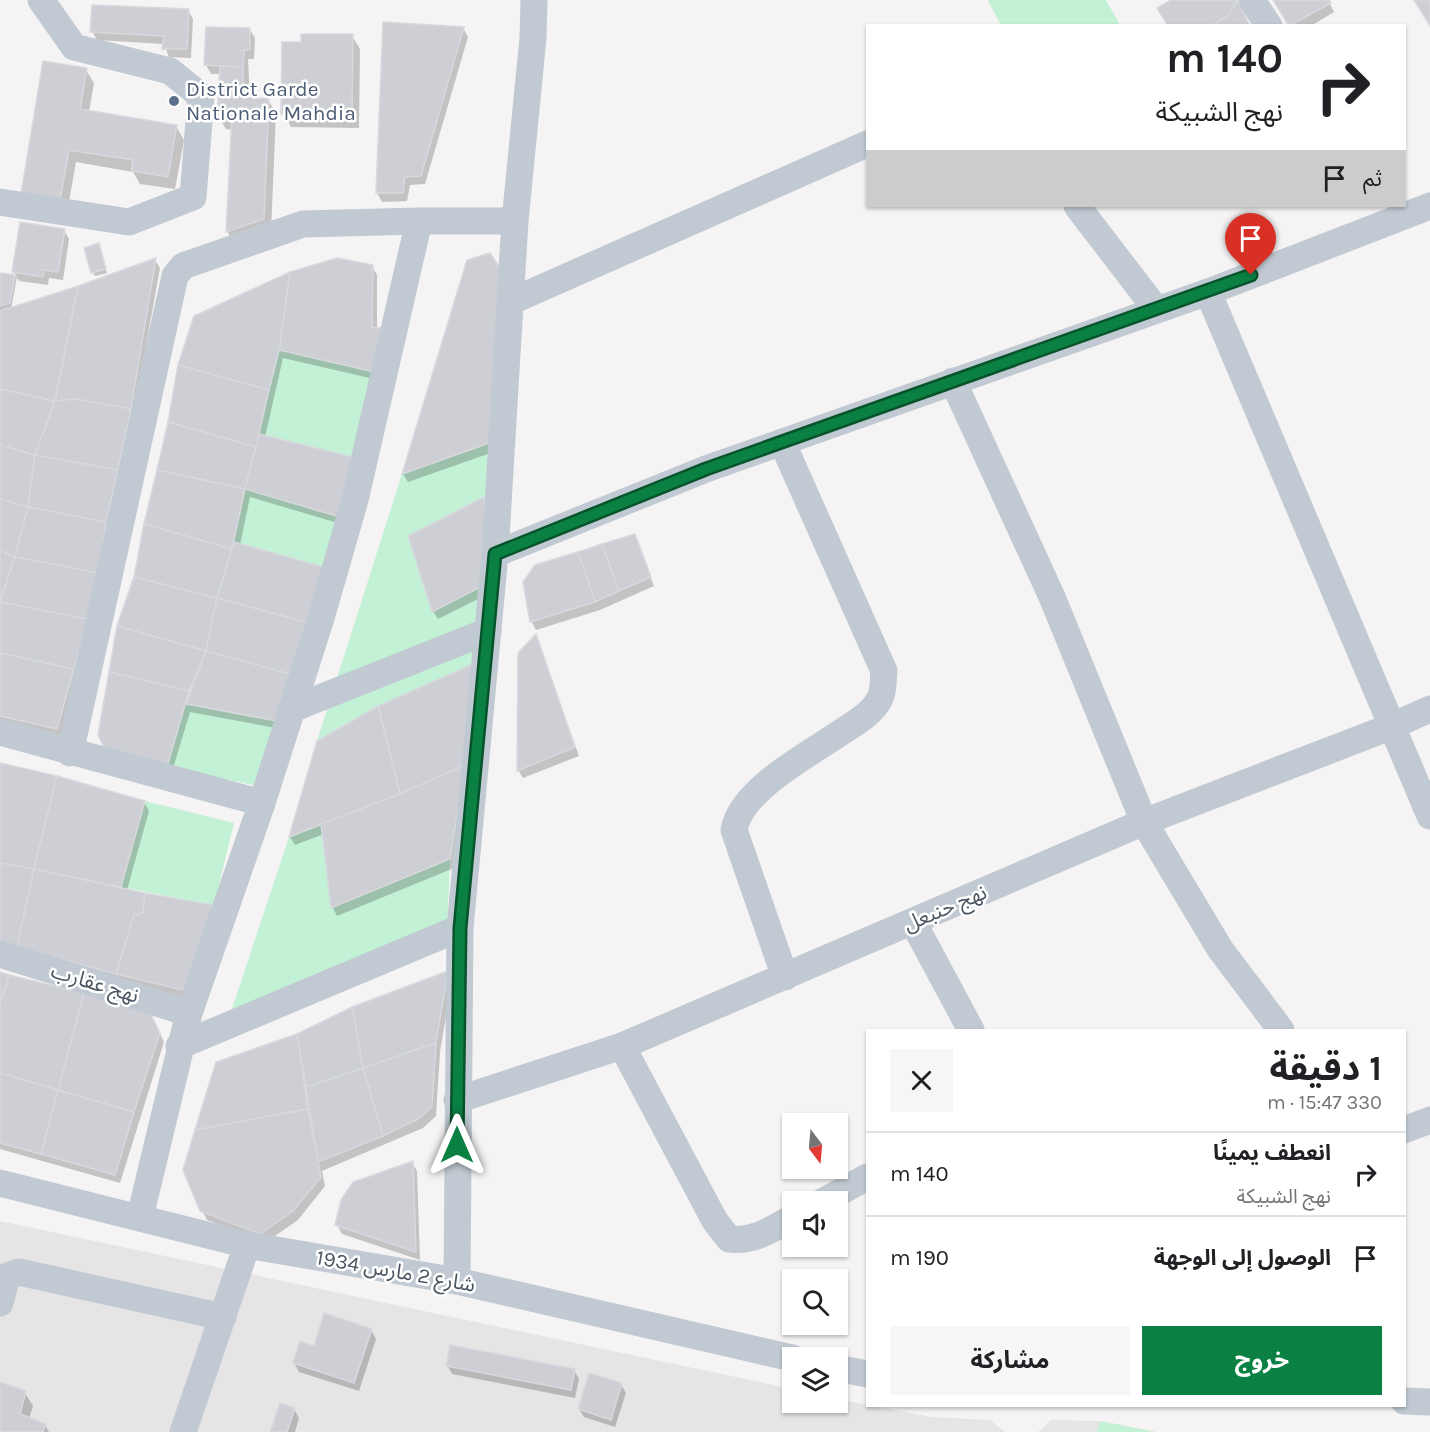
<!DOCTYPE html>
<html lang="ar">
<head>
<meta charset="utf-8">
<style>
	:root { --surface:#fff; --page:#f6f6f6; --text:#202124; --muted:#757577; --line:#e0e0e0; --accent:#0b8043 }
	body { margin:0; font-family:Karla,"Noto Sans Arabic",sans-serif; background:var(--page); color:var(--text); direction:rtl; height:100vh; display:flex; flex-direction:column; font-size:22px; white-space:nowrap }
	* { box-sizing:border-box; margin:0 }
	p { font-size:20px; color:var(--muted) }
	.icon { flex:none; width:33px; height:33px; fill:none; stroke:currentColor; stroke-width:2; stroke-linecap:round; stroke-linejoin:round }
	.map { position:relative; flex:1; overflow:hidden; direction:ltr }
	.panel { position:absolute; left:866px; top:1029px; width:540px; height:378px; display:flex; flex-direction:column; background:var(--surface); border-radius:0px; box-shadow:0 2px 4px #0004; direction:rtl }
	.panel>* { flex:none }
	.banner { position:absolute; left:866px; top:24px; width:540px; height:183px; border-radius:0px; box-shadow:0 2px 4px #0004; direction:rtl; background:#fff; color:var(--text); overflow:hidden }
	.needle { width:39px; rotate:164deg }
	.fabs { position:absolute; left:782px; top:1113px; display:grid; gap:12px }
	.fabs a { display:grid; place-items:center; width:66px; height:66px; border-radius:0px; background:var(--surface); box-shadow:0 2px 4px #0004; font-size:30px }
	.pin { position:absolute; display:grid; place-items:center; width:51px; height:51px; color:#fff; margin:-62px -26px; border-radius:50% 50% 50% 0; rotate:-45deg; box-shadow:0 0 6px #0007 }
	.pin .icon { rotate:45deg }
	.me { position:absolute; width:66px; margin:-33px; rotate:0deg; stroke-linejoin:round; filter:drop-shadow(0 0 4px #0008) }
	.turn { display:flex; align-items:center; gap:21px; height:126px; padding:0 24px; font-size:27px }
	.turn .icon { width:78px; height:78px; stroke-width:2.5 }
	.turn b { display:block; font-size:42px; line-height:51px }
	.then { display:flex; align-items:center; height:57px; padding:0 24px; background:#0003; gap:12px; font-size:22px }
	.round { display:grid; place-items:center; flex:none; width:63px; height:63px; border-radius:0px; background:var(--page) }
	.headline { display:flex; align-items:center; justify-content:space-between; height:102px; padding:0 24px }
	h1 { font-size:36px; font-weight:700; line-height:45px }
	.action { display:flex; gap:12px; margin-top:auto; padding:12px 24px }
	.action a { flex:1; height:69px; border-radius:0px; background:var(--accent); color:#fff; font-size:24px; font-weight:700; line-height:69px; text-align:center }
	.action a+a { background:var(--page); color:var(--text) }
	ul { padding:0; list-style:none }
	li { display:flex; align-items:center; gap:18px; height:84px; padding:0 24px; border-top:2px solid var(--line) }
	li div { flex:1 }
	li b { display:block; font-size:22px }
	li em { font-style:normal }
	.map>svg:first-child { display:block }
	.education { fill:#e6e4e5 }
	.green { fill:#c3f1d5 }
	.shadow { fill:#0003; fill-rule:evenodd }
	.building { fill:#cdcfd5; stroke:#d7d9de; stroke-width:1.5 }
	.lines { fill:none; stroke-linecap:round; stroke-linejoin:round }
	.minor { stroke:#c1cad2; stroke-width:27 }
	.route-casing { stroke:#07532c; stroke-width:15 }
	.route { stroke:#0b8043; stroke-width:10 }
	.service-dot { fill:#5c6f8a; stroke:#fff; stroke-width:2 }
	.labels { text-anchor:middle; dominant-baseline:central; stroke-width:5; stroke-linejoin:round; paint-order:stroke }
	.service-label { font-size:21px; fill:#4e5e75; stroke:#fff; text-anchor:start }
	.street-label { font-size:21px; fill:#4a5661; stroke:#fff }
</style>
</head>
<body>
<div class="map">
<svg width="1430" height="1432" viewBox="0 0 1430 1432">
	<rect width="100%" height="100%" fill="#f5f3f3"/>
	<!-- education -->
	<g class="education">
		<polygon points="0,1221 792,1389 792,1402 837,1402 837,1399 931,1417 990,1420 1005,1432 0,1432"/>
		<polygon points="1051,1420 1100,1421 1156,1432 1038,1432"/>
	</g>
	<!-- green -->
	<g class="green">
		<polygon points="990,0 1106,0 1120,25 1001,25 988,1"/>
		<polygon points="279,350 383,374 357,458 259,434"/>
		<polygon points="498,440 484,497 408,537 432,611 488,583 473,664 378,706 317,741 402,474"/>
		<polygon points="245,489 343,518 327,568 234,542"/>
		<polygon points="186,704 282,722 262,787 167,767"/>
		<polygon points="145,801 234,823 214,905 121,887"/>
		<polygon points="321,824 331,908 450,859 447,931 229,1018 289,837"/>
		<polygon points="1100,1421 1156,1432 1097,1432"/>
	</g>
	<!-- shadow -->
	<g class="shadow">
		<polygon points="1275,0 1328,0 1334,12 1311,26 1290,26"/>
		<polygon points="188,10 193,19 191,58 169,57 164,44 97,40 92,31"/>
		<polygon points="384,24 463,28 468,37 425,184 410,185 407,201 382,202 377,193"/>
		<polygon points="250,30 255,38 254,59 248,59 250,99 268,100 276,113 271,232 235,244 227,231 233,130 226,129 218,116 221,74 211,74 206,65"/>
		<polygon points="352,36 360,49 359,128 291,127 283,113 302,44"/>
		<polygon points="86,70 94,83 89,112 176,126 184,140 175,189 140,184 133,172 76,162 67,213 30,207"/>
		<polygon points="64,230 69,239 63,280 49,278 48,285 19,281 14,272"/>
		<polygon points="100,249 107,273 95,276 93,272"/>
		<polygon points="155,260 160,268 122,479 61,737 0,723 0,274 17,277 11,309"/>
		<polygon points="468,261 502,449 408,482 403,474"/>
		<path d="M372 266 377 275V329L387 382 283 358 265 437 348 526 250 497 240 545 287 730 190 712 171 775 111 757 135 577 180 366ZM190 684 194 686 188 702 186 701Z"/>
		<polygon points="484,499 488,507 492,592 438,619 433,611"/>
		<polygon points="634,536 654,586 600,610 536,630 532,622 525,583"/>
		<polygon points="536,637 579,756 523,778 518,770"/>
		<polygon points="472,666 454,868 337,916 333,908 324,834 295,845 290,837 319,742"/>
		<polygon points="0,765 144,802 149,811 127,890 213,907 187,998 0,948"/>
		<polygon points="0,973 155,1023 164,1042 120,1183 0,1149"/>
		<path d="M447 973 452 981 440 1052 436 1116 423 1128 322 1171 325 1186 298 1220 266 1242 207 1220 202 1210 217 1064 298 1035ZM303 1080H307V1099H305Z"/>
		<polygon points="412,1163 417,1171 420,1260 342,1234 337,1225"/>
		<polygon points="371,1330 376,1339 359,1391 299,1372 294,1363 315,1347"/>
		<polygon points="447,1365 574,1370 579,1379 575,1398 452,1374"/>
		<polygon points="0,1384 25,1393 33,1406 29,1419 45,1425 49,1432 0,1432"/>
		<polygon points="621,1385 626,1393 615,1427 584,1417 579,1409"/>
		<polygon points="294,1409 299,1418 295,1432 272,1432"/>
	</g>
	<!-- building -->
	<g class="building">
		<polygon points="1171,0 1237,0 1229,15 1212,26 1168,26 1157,8"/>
		<polygon points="1237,0 1250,26 1212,26 1229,15"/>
		<polygon points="1273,0 1329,0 1331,3 1289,26"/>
		<polygon points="1414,0 1430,0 1430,26"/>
		<polygon points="92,5 189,9 187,49 162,49 164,36 90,32"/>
		<polygon points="383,22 464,27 421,176 405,177 403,193 376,193"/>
		<polygon points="206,27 250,28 250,50 244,50 243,67 204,65"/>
		<polygon points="301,34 353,34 352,115 281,114 282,42 301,42"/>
		<polygon points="43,61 87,68 80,109 177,125 168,177 131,171 133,160 69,150 60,200 21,194"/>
		<polygon points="220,66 243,67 243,97 269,99 264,219 226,232 232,117 217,116"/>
		<polygon points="20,222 65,229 58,272 44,270 43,277 12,272"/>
		<polygon points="99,243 106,269 91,273 84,248"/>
		<polygon points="490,253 506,277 498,440 402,474 467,260"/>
		<polygon points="156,258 131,409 76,399 55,401 78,286"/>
		<polygon points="337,258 373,265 372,327 390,329 383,374 279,350 290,272"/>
		<polygon points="290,272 279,350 269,390 178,365 194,316"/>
		<polygon points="0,273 15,275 10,303 0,306"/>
		<polygon points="78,286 55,401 0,389 0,311"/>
		<polygon points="178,365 269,390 256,447 168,422"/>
		<polygon points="0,389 55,401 35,455 0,445"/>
		<polygon points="76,399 131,409 118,470 35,455 55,401"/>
		<polygon points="168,422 256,447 245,489 157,470"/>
		<polygon points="259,434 357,458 343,518 245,489"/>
		<polygon points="0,445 35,455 28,507 0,499"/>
		<polygon points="35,455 118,470 106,522 28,507"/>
		<polygon points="157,470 245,489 232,549 144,524"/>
		<polygon points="484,497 488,583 432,612 408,536"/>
		<polygon points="0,499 28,507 15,557 0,551"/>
		<polygon points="28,507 106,522 99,573 15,557"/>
		<polygon points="144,524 232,549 217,598 134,577"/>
		<polygon points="635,534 651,577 619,591 602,544"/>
		<polygon points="234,542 327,568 312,624 217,598"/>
		<polygon points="602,544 619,591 595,602 578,552"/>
		<polygon points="0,551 15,557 0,601"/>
		<polygon points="578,552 595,602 530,622 523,582 535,565"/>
		<polygon points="15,557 99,573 87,619 0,602"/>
		<polygon points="134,577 217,598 206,651 117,626"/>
		<polygon points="217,598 312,624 297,676 206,651"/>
		<polygon points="0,602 87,619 74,669 0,653"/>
		<polygon points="117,626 206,651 189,691 109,672"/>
		<polygon points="536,634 575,747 517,771 518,653"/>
		<polygon points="206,651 297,676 282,722 186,704"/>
		<polygon points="0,653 74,669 57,729 0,716"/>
		<polygon points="473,664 465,765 400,794 378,706"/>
		<polygon points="109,672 189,691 167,767 105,749 98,735"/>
		<polygon points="378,706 400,794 289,837 317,741"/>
		<polygon points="0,763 57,776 34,869 0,863"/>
		<polygon points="465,765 450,859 331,908 321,824 400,794"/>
		<polygon points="57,776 145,801 121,887 34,869"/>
		<polygon points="0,863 34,869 17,947 0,942"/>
		<polygon points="34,869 145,893 143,913 134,915 116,974 17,947"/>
		<polygon points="145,893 214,905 196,970 182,990 116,974 134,915 143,913"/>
		<polygon points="448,971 436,1043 363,1068 352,1007"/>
		<polygon points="0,972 9,975 0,1005"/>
		<polygon points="9,975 84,993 58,1090 0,1073 0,1005"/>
		<polygon points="84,993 150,1013 160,1033 134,1112 58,1090"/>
		<polygon points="352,1007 363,1068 306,1087 297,1034"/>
		<polygon points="297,1034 308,1109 195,1130 216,1062"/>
		<polygon points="436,1043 432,1107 418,1119 383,1136 363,1068"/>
		<polygon points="363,1068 383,1136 318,1162 306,1087"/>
		<polygon points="0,1073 58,1090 41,1154 0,1143"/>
		<polygon points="58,1090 134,1112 115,1175 41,1154"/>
		<polygon points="308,1109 321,1177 293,1211 260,1234 200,1211 183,1170 195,1130"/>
		<polygon points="413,1161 416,1252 335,1225 341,1200 353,1182"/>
		<polygon points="324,1313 372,1329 354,1383 293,1363 300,1341 314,1346"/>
		<polygon points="450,1345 575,1369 571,1390 446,1366"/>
		<polygon points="589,1373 622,1383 611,1420 578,1409"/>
		<polygon points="0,1382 26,1391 20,1414 46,1424 43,1432 0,1432"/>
		<polygon points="280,1403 295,1408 287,1432 270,1432"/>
	</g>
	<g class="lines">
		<!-- minor -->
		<g class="minor">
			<polyline points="1252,0 1269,26"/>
			<polyline points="0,202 129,222 193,197 201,96 170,71 74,47 41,0"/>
			<polyline points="1077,206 1156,309"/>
			<polyline points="419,221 515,221"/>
			<polyline points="1208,292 1430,816"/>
			<polyline points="512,301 867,144"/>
			<polyline points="953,381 1052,597 1144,822 1220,949 1281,1030"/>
			<path d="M782 442 884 671C883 679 884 690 880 698 873 713 857 722 843 731 810 754 741 789 734 830L785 977"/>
			<polyline points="495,554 706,469 1208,292 1430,206"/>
			<polyline points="292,709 488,631"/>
			<polyline points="0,732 262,803"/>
			<polyline points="70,753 175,276 183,266 303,224 419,221 355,500 321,618 262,803 189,1013 140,1217"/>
			<polyline points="913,922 971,1030"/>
			<polyline points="0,954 189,1013"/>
			<polyline points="179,1046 460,928"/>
			<path d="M622 1046 715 1221 729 1239C754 1242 770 1230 792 1218"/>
			<polyline points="457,1100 622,1046 1144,822 1390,727 1430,709"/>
			<polyline points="1404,1130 1430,1120"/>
			<polyline points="0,1183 247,1245 457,1281 792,1358"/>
			<polyline points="822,1202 867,1177"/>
			<polyline points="457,1281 460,928 495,554 515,221 533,38 534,0"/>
			<polyline points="0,1303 7,1276 19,1272 223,1317"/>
			<polyline points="837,1368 867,1374"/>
			<polyline points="1404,1401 1430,1402"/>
			<polyline points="183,1432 247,1245"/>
		</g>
	</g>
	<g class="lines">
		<!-- route casing -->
		<g class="route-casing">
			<polyline id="route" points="457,1145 460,928 495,554 706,469 1251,275"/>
		</g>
		<!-- route -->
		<use href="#route" class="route"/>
	</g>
	<!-- markers -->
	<circle class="service-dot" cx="174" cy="101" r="6"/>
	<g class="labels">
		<!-- service labels -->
		<g class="service-label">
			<text x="186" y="89">District Garde<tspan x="186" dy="24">Nationale Mahdia</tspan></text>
		</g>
		<!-- street labels -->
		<g class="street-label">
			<text transform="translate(945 908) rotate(-23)">نهج حنبعل</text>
			<text transform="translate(95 983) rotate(17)">نهج عقارب</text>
			<text transform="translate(396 1271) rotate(10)">شارع 2 مارس 1934</text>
		</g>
	</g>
</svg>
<div class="fabs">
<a><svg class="needle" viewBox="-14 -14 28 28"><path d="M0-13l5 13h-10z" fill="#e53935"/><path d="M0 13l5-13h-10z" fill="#757577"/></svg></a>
<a><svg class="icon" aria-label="sound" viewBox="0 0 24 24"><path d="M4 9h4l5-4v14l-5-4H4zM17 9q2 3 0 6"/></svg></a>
<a><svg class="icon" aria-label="search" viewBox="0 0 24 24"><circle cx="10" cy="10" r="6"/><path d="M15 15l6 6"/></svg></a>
<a><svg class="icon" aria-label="layers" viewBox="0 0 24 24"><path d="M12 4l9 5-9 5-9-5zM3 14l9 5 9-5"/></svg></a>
</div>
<div class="pin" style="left:1251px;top:275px;background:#d93025"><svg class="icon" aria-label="arrive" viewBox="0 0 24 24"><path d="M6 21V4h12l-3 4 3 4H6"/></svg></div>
<svg class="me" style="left:457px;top:1145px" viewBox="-20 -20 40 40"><path d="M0-17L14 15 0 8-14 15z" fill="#0b8043" stroke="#fff" stroke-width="4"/></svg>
<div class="banner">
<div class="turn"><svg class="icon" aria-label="right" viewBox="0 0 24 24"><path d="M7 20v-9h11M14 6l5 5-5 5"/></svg><div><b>140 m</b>نهج الشبيكة</div></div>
<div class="then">ثم<svg class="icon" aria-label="arrive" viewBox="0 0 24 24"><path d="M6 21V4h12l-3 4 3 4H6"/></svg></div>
</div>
<section class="panel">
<div class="headline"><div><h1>1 دقيقة</h1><p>330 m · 15:47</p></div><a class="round"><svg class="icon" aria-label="close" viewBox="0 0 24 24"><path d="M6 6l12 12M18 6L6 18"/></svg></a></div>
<ul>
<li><svg class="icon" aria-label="right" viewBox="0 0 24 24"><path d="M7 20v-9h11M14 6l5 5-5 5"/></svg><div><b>انعطف يمينًا</b><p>نهج الشبيكة</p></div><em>140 m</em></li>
<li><svg class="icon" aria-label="arrive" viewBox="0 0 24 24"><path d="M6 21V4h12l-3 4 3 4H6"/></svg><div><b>الوصول إلى الوجهة</b></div><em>190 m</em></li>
</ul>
<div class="action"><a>خروج</a><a>مشاركة</a></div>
</section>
</div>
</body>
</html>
